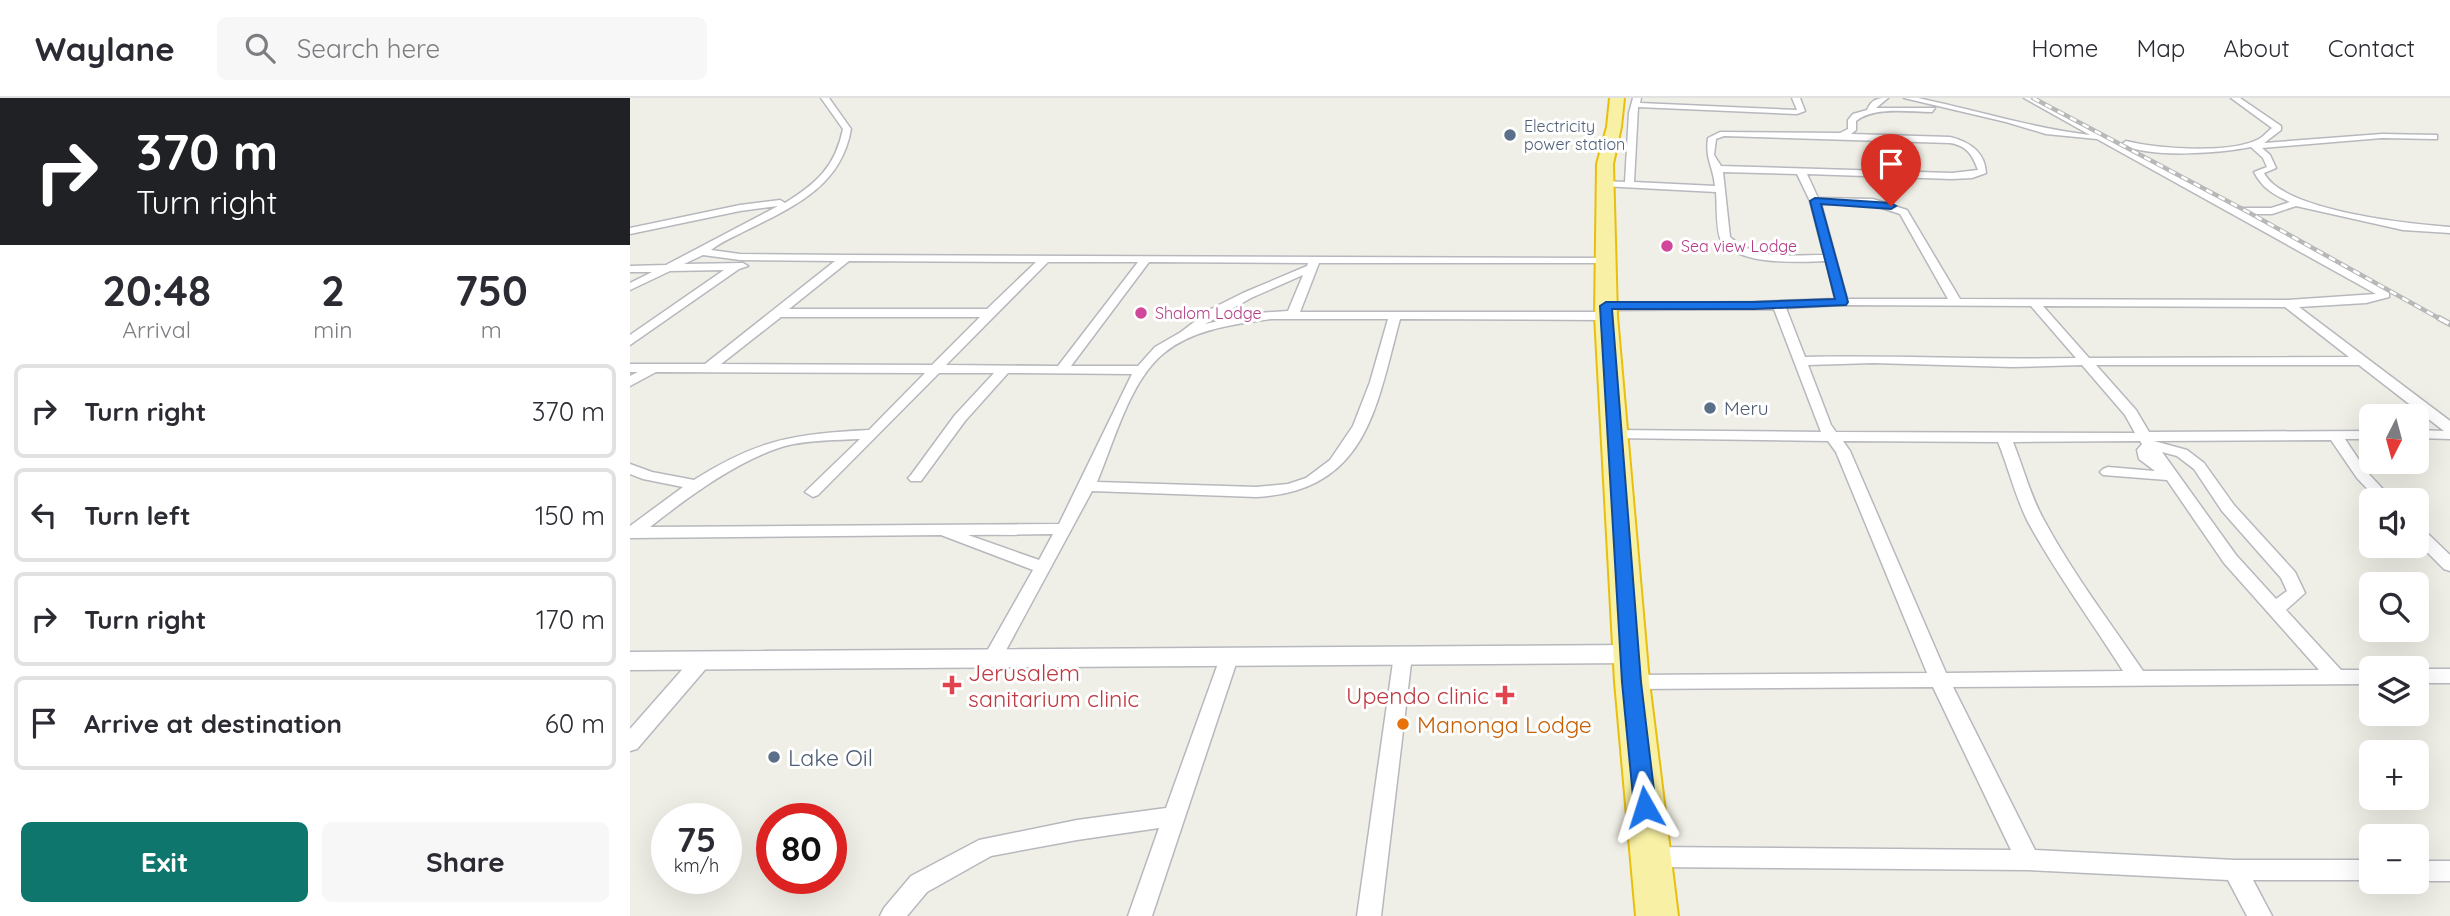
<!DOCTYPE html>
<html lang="en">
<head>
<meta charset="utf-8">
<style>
	:root { --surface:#fff; --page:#f7f7f7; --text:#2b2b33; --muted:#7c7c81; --line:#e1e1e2; --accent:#0f766e }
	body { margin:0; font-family:Quicksand,sans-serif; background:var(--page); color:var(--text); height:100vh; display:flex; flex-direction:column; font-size:26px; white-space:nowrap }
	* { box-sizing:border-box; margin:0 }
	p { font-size:23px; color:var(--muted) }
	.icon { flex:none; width:38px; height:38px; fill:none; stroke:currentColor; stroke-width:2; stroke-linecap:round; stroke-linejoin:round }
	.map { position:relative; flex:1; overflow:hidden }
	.panel { display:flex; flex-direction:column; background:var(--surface); width:630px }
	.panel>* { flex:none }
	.hud { background:#202124; color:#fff; overflow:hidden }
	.needle { width:46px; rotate:186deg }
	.fabs { position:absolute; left:1729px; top:306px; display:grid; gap:14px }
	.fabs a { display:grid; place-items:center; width:70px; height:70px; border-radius:10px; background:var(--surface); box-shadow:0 7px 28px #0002; font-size:35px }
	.speed { position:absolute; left:21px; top:705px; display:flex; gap:14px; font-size:35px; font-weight:700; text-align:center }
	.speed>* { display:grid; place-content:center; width:91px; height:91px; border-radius:50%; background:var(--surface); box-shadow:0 7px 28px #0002; line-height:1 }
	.speed small { font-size:18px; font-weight:400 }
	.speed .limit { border:10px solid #d22; background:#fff; color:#111 }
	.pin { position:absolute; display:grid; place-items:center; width:60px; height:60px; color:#fff; margin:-72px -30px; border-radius:50% 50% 50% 0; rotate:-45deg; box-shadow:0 0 7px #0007 }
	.pin .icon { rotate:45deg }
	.me { position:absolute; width:77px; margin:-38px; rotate:354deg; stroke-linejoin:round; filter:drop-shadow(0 0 5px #0008) }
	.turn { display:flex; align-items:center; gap:24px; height:147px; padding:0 21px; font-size:32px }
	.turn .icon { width:91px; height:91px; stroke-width:2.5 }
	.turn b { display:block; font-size:49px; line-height:60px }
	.eta { display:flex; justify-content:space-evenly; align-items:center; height:119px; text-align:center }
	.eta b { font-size:42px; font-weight:700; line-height:49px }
	.action { display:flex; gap:14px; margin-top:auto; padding:14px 21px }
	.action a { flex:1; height:80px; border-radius:10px; background:var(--accent); color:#fff; font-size:28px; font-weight:700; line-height:80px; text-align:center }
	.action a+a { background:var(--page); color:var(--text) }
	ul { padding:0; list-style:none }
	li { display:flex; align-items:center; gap:21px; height:94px; margin:0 14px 10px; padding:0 7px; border:4px solid var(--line); border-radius:10px }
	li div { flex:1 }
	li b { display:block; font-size:26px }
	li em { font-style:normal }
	header { display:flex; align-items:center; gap:42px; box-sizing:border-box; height:98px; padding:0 35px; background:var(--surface); border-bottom:2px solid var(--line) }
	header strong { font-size:33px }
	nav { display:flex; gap:38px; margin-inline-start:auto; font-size:24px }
	.search { width:490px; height:63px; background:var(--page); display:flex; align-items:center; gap:18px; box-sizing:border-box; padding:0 24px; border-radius:10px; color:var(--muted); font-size:26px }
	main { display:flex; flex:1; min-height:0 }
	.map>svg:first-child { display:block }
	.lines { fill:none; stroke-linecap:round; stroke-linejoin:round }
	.minor-casing { stroke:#b7b8bd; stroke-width:3 }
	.tertiary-casing { stroke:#b7b8bd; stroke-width:3 }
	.trunk-casing { stroke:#e9bf0e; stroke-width:4 }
	.minor { fill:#fff; fill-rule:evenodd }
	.tertiary { fill:#fff; fill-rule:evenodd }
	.trunk { fill:#f8f0a4; fill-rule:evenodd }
	.rail-far1-casing { stroke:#b7b8b8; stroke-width:4.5 }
	.rail-casing { stroke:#b7b8b8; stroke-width:6 }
	.rail-far1 { stroke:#fff; stroke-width:2.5; stroke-dasharray:7; stroke-linecap:butt }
	.rail { stroke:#fff; stroke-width:3.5; stroke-dasharray:11; stroke-linecap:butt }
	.route { fill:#1a73e8; stroke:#114b97; stroke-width:2 }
	.service-dot { fill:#5c6f8a; stroke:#fff; stroke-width:2.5 }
	.hotel-dot { fill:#d1479c; stroke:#fff; stroke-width:2.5 }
	.health-dot { fill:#e0444e; stroke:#fff; stroke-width:2.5 }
	.food-dot { fill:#e8710a; stroke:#fff; stroke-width:2.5 }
	.labels { text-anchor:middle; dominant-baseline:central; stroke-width:6; stroke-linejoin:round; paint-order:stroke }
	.far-service-label { font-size:16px; fill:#4e5e75; stroke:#fff; text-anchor:start }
	.far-hotel-label { font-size:16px; fill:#b23c85; stroke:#fff; text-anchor:start }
	.service-label { font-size:19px; fill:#4e5e75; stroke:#fff; text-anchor:start }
	.near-health-label { font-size:23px; fill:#be3a42; stroke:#fff; text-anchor:start }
	.near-food-label { font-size:23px; fill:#c56008; stroke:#fff; text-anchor:start }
	.near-service-label { font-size:23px; fill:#4e5e75; stroke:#fff; text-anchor:start }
</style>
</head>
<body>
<header>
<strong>Waylane</strong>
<div class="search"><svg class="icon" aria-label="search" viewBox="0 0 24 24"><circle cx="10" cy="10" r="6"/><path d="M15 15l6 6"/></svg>Search here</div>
<nav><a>Home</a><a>Map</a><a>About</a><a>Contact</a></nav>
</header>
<main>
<section class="panel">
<div class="hud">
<div class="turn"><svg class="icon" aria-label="right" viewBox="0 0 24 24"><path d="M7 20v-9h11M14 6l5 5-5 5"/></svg><div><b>370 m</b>Turn right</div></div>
</div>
<div class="eta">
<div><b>20:48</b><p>Arrival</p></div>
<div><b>2</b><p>min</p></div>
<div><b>750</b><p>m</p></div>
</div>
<ul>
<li><svg class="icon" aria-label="right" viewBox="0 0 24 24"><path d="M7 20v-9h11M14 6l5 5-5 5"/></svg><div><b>Turn right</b></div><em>370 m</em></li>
<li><svg class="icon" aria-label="left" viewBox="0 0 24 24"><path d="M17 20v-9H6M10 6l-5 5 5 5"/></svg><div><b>Turn left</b></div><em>150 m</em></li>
<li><svg class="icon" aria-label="right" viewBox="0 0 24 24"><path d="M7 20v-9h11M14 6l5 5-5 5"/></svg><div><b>Turn right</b></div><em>170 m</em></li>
<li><svg class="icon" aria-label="arrive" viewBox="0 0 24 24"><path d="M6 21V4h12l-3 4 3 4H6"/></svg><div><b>Arrive at destination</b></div><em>60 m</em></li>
</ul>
<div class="action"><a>Exit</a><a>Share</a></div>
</section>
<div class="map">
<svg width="1820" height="818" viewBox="0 0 1820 818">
	<rect width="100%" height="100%" fill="#f0efe7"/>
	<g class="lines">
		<!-- minor casing -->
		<g class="minor-casing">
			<g id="minor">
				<path d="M191 0H199L221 31C211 89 163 109 115 133 103 139 91 144 81 152L110 156 216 157 975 160 980 163 979 165H689L670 214H976L982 218 976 222 770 221C746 310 737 393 626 399L462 393 368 567 361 569 354 567 352 562 403 472 311 437 0 440V428L53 389 13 381 0 376V366L22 374 64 382C128 341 165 336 239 332L295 275 26 274 0 288V278L8 274H0V266H75L205 163 110 162 73 157 54 166 113 165 118 168 109 171 0 247V237L94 172 40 173 0 192V185L22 174H0V168L36 167 148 108 110 113 0 136V130L110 107 150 102 155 105C187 85 205 69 213 31ZM219 163 406 164 357 211H159ZM418 164H508L428 268 316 267ZM519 164 678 165 677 168 613 195 581 211 551 234 525 249 508 268H441ZM673 177 658 213 627 215 575 226 621 200ZM151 219H350L302 267 91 266ZM641 221H758L740 284 723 328 700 362 676 380 658 386 626 389 467 384C484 344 500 282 534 255 563 231 605 226 641 221ZM309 275H364L325 317 281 377 278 380 281 383H291L335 323 378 275 502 276 429 426 20 429C58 399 112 359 159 347 182 342 206 342 230 341L175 394 183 399 188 397ZM423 436 409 462 338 437Z"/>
				<path d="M1003 0H1011L1010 5 1167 12 1162 0H1170L1175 13 1167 16 1008 9 1004 84 1085 88C1083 68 1075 61 1078 40L1090 34 1210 35 1218 31V22L1223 16 1237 12C1242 1 1247 0 1258 0L1246 10H1305L1302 14C1279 14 1245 8 1226 23V32L1221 36 1320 39C1340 44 1355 54 1356 75L1342 80 1322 81 1177 76 1188 100 1243 101 1277 112 1330 201 1658 202 1746 196 1467 41 1416 36 1376 24 1274 0H1288C1345 12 1402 30 1460 37L1394 0H1404L1608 110H1641L1660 104C1644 97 1632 90 1624 74L1637 69 1633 60 1621 49C1591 55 1518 61 1492 46L1496 43C1528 51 1600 56 1629 41 1634 38 1638 33 1642 30L1601 0H1610L1651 28V32L1634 45 1752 36 1807 37V41H1804L1752 40 1632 50 1640 57 1646 70 1634 75C1653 113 1779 126 1820 129V135L1773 132 1666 108 1642 116H1619L1744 184 1759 195V199L1736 205 1669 209 1820 323V341L1787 340V332L1814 333 1729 267H1466L1506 312 1519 334 1741 333V341H1715L1737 374 1763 402H1748L1727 380 1701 342 1524 343 1557 352 1574 365 1604 407 1665 474 1675 495 1656 512 1711 572H1741V586L1323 589 1405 752 1605 762H1741V782H1623L1642 818H1617L1598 782 1398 772 1020 769 1012 766 1009 759 1012 752 1020 749 1381 752 1303 589 1002 591 995 589 992 584 995 579 1002 577 1297 575 1206 354 1198 343 983 340 976 336 983 332 1191 334 1144 211 976 212 970 208 972 206 1123 204 1205 201 1196 163C1169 164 1108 168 1091 142 1086 134 1087 105 1086 94L972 88 970 86 975 83 995 84 999 15ZM1094 38 1320 45C1337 48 1342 56 1348 72L1322 75 1091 68 1084 57 1086 41ZM1093 74 1167 76 1180 103 1194 157C1163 157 1124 162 1100 139ZM1191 106 1243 107 1270 116 1318 201H1217ZM1212 207 1401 208 1446 260C1355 262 1265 257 1175 259L1156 210ZM1413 208 1655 209 1719 259 1459 260ZM1243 265 1383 269 1452 267 1495 317 1505 335 1206 334 1201 327 1178 267ZM1213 343 1368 344C1379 371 1385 398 1398 424 1426 475 1462 524 1493 573L1316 575 1220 353ZM1510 343 1512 346 1507 352 1509 361 1525 373 1478 369 1473 371 1470 374 1473 377 1537 382 1594 465 1689 572 1513 573C1480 524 1443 476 1415 424 1400 398 1394 371 1383 344ZM1532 354 1547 358 1564 371 1592 413 1651 480 1657 493 1646 501 1606 457Z"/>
				<polygon points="1787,430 1793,431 1820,457 1820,473 1814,471 1787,444"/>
				<polygon points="773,550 780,552 782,557 751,818 727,818 764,557 766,552"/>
				<polygon points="599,553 606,555 608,560 522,818 498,818 529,730 447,742 361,758 297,794 277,818 250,818 254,810 281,778 349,742 447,722 536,710 590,560 592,555"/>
				<polygon points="72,555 79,557 81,562 79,567 7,651 0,653 0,631 65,557"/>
				<rect x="1787" y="571" width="33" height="14"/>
				<rect x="1787" y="763" width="33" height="20"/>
			</g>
		</g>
		<!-- tertiary casing -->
		<g class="tertiary-casing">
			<polygon id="tertiary" points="1001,547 1010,550 1013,556 1010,562 1001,565 0,572 0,554"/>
		</g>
		<!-- trunk casing -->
		<g class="trunk-casing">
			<polygon id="trunk" points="980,0 994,0 991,29 983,66 987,218 1019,584 1048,818 1006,818 985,584 965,218 967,66 977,29"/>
		</g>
		<!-- minor -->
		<use href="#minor" class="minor"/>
		<!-- tertiary -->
		<use href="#tertiary" class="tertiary"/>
		<!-- trunk -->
		<use href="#trunk" class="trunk"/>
		<!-- rail-far1 casing -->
		<g class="rail-far1-casing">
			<polyline id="rail-far1" points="1403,0 1618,114 1812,222"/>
		</g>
		<!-- rail casing -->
		<g class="rail-casing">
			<polyline id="rail" points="1809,220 1820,226"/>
		</g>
		<!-- rail-far1 -->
		<use href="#rail-far1" class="rail-far1"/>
		<!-- rail -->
		<use href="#rail" class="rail"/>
	</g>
	<!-- route -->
	<polygon class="route" points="1185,100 1261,105 1266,108 1261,111 1191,106 1218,204 1216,207 1124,211 982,211 1011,584 1026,709 1022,716 1015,718 1007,716 1004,709 992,584 970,208 976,204 1124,204 1205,201 1180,103"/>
	<!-- markers -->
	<g class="service-dot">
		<circle cx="880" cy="37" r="7"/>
		<circle cx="1080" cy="310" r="7"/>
		<circle cx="144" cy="659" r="7"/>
	</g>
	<g class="hotel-dot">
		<circle cx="1037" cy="148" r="7"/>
		<circle cx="511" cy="215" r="7"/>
	</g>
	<g class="health-dot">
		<path d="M318.5 576.5h7v7h7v7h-7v7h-7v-7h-7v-7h7z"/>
		<path d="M871.5 586.5h7v7h7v7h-7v7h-7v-7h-7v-7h7z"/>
	</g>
	<circle class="food-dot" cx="773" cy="626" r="7"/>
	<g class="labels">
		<!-- far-service labels -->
		<g class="far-service-label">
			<text x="894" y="28">Electricity<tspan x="894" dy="18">power station</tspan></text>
		</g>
		<!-- far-hotel labels -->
		<g class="far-hotel-label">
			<text x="1051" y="148">Sea view Lodge</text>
			<text x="525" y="215">Shalom Lodge</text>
		</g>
		<!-- service labels -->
		<g class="service-label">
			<text x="1094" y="310">Meru</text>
		</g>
		<!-- near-health labels -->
		<g class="near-health-label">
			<text x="338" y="574">Jerusalem<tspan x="338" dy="26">sanitarium clinic</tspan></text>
			<text x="859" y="597" text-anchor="end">Upendo clinic</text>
		</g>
		<!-- near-food labels -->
		<g class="near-food-label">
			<text x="787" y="626">Manonga Lodge</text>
		</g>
		<!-- near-service labels -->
		<g class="near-service-label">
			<text x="158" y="659">Lake Oil</text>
		</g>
	</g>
</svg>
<div class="fabs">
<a><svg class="needle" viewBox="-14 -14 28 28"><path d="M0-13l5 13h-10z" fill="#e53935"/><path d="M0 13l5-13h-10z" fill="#7c7c81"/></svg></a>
<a><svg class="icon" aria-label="sound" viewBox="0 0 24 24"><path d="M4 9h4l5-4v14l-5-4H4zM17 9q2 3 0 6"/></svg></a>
<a><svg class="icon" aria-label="search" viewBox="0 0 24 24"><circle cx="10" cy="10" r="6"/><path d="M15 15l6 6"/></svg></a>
<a><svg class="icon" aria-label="layers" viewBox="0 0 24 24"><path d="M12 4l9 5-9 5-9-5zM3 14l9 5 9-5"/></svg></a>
<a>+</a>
<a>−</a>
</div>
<div class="speed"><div>75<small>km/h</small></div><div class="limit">80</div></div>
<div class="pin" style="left:1261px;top:108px;background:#d93025"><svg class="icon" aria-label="arrive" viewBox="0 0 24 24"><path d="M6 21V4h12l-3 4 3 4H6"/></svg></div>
<svg class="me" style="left:1015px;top:709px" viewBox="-20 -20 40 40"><path d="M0-17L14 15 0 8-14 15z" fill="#1a73e8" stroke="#fff" stroke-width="4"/></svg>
</div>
</main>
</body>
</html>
